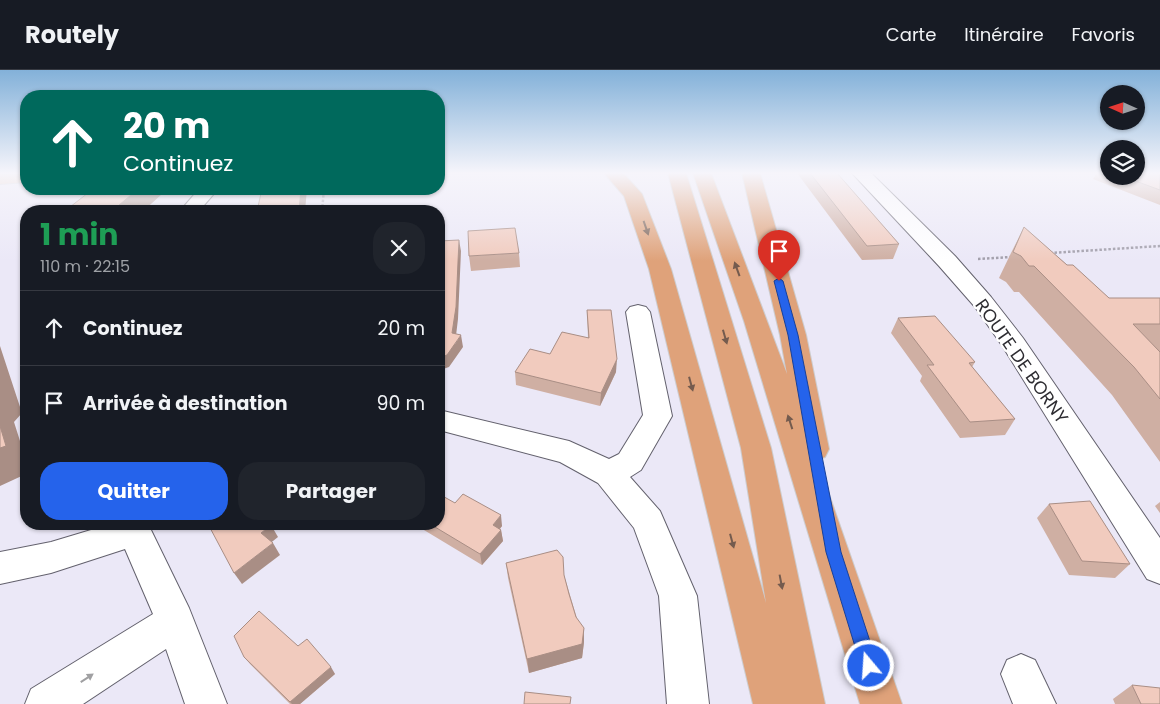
<!DOCTYPE html>
<html lang="fr">
<head>
<meta charset="utf-8">
<style>
	:root { --surface:#171b24; --page:#20242c; --text:#f1f3f6; --muted:#9ea1a6; --line:#363941; --accent:#2563eb }
	body { margin:0; font-family:Poppins,sans-serif; background:var(--page); color:var(--text); height:100vh; display:flex; flex-direction:column; font-size:19px; white-space:nowrap }
	* { box-sizing:border-box; margin:0 }
	p { font-size:16px; color:var(--muted) }
	.icon { flex:none; width:28px; height:28px; fill:none; stroke:currentColor; stroke-width:2; stroke-linecap:round; stroke-linejoin:round }
	.map { position:relative; flex:1; overflow:hidden }
	.details { position:absolute; left:20px; top:135px; width:425px; height:325px; display:flex; flex-direction:column; background:var(--surface); border-radius:20px; box-shadow:0 1px 4px #0004 }
	.details>* { flex:none }
	.top-card { position:absolute; left:20px; top:20px; width:425px; height:105px; border-radius:20px; box-shadow:0 1px 4px #0004; background:#00695c; color:#fff; overflow:hidden }
	.needle { width:32px; rotate:273deg }
	.fabs { position:absolute; left:1100px; top:15px; display:grid; gap:10px }
	.fabs a { display:grid; place-items:center; width:45px; height:45px; border-radius:50%; background:var(--surface); box-shadow:0 1px 4px #0004; font-size:25px }
	.pin { position:absolute; display:grid; place-items:center; width:42px; height:42px; color:#fff; margin:-51px -21px; border-radius:50% 50% 50% 0; rotate:-45deg; box-shadow:0 0 5px #0007 }
	.pin .icon { rotate:45deg }
	.me { position:absolute; width:55px; margin:-28px; rotate:342deg; stroke-linejoin:round; filter:drop-shadow(0 0 4px #0008) }
	.turn { display:flex; align-items:center; gap:18px; height:105px; padding:0 20px; font-size:22px }
	.turn .icon { width:65px; height:65px; stroke-width:2.5 }
	.turn b { display:block; font-size:35px; line-height:42px }
	.round { display:grid; place-items:center; flex:none; width:52px; height:52px; border-radius:20px; background:var(--page) }
	.summary { display:flex; align-items:center; justify-content:space-between; height:85px; padding:0 20px }
	h1 { font-size:30px; font-weight:700; line-height:38px; color:#1e9e55 }
	.action { display:flex; gap:10px; margin-top:auto; padding:10px 20px }
	.action a { flex:1; height:58px; border-radius:20px; background:var(--accent); color:#fff; font-size:20px; font-weight:700; line-height:58px; text-align:center }
	.action a+a { background:var(--page); color:var(--text) }
	ul { padding:0; list-style:none }
	li { display:flex; align-items:center; gap:15px; height:75px; padding:0 20px; border-top:1px solid var(--line) }
	li div { flex:1 }
	li b { display:block; font-size:19px }
	li em { font-style:normal }
	header { display:flex; align-items:center; gap:30px; box-sizing:border-box; height:70px; padding:0 25px; background:var(--surface); border-bottom:1px solid var(--line) }
	header strong { font-size:24px }
	nav { display:flex; gap:28px; margin-inline-start:auto; font-size:18px }
	.map>svg:first-child { display:block }
	.lines { fill:none; stroke-linecap:round; stroke-linejoin:round }
	.minor-casing { stroke:#63616d; stroke-width:2 }
	.major-casing { stroke:#cdccce; stroke-width:2 }
	.highway-casing { stroke:#cdccce; stroke-width:2 }
	.path { stroke:#a19eaa; stroke-width:2.5; stroke-dasharray:2.5 2; stroke-linecap:butt }
	.minor { fill:#fff; fill-rule:evenodd }
	.major { fill:#ecc7af; fill-rule:evenodd }
	.highway { fill:#dfa27a; fill-rule:evenodd }
	.wall { fill:#cfafa3 }
	.shaded-wall { fill:#a98e85 }
	.building { fill:#f1cbbe; stroke:#a98e85 }
	.oneway { fill:#745b4e }
	.oneway2 { fill:#a0a0a2 }
	.route { fill:#2563eb; stroke:#184099 }
	.labels { text-anchor:middle; dominant-baseline:central; stroke-width:4.5; stroke-linejoin:round; paint-order:stroke }
	.street-label { font-size:18px; fill:#2d2c31; stroke:#fff }
</style>
</head>
<body>
<header>
<strong>Routely</strong>
<nav><a>Carte</a><a>Itinéraire</a><a>Favoris</a></nav>
</header>
<div class="map">
<svg width="1160" height="634" viewBox="0 0 1160 634">
	<rect width="100%" height="100%" fill="#ebe8f7"/>
	<g class="lines">
		<!-- minor casing -->
		<g class="minor-casing">
			<g id="minor">
				<polygon points="852,103 871,103 955,186 991,227 1023,268 1160,468 1160,514 1147,509 1003,277 975,237 939,196"/>
				<polygon points="199,119 218,119 199,141 180,141"/>
				<polygon points="638,235 646,237 650,242 672,346 641,400 630,407 660,441 697,526 709,634 667,634 659,526 634,458 598,413 560,392 439,360 439,340 569,371 609,389 619,384 643,345 626,242 630,237"/>
				<polygon points="111,454 151,454 151,460 189,538 227,634 185,634 166,579 83,634 25,634 31,619 153,544 125,479 51,503 0,514 0,482 51,472"/>
				<polygon points="1021,584 1035,590 1056,634 1013,634 1001,604 1007,590"/>
			</g>
		</g>
		<!-- major casing -->
		<g class="major-casing">
			<polygon id="major" points="26,103 26,112 0,114 0,104"/>
		</g>
		<!-- highway casing -->
		<g class="highway-casing">
			<g id="highway">
				<polygon points="604,103 623,103 642,124 671,199 766,533 741,378 668,103 686,103 771,378 825,634 753,634 649,199 624,126"/>
				<polygon points="693,103 711,103 787,304 780,265 742,103 760,103 806,265 829,379 825,387 817,390 902,634 860,634 744,251"/>
			</g>
		</g>
		<!-- path -->
		<g class="path">
			<polyline points="322,141 324,119"/>
			<polyline points="1050,183 1160,176"/>
			<polyline points="978,189 1011,187"/>
		</g>
		<!-- minor -->
		<use href="#minor" class="minor"/>
		<!-- major -->
		<use href="#major" class="major"/>
		<!-- highway -->
		<use href="#highway" class="highway"/>
	</g>
	<!-- wall -->
	<g class="wall">
		<polygon points="797,103 837,103 899,174 893,189 862,190"/>
		<polygon points="1097,103 1109,103 1109,106 1136,106 1160,103 1160,135 1093,109"/>
		<polygon points="163,123 143,141 73,141 70,137"/>
		<polygon points="1024,157 1067,195 1109,228 1160,228 1160,392 1112,325 1019,222 1014,222 1006,212 999,208 1011,183"/>
		<polygon points="519,183 520,197 471,201 469,186"/>
		<polygon points="587,240 616,302 600,336 516,315 515,302 550,284 588,268"/>
		<polygon points="898,248 975,292 972,297 1015,349 1005,365 960,368 920,311 922,306 891,263"/>
		<polygon points="1160,432 1160,443 1155,436"/>
		<polygon points="455,433 502,456 500,459 501,460 503,471 482,495 414,454 439,454"/>
		<polygon points="1049,434 1130,494 1115,508 1069,505 1037,448"/>
		<polygon points="506,493 564,505 584,572 582,588 529,603 508,508"/>
		<polygon points="298,576 335,604 300,634 290,634 250,594 244,587"/>
		<polygon points="1132,615 1160,634 1115,634 1113,629"/>
	</g>
	<!-- shaded-wall -->
	<g class="shaded-wall">
		<polygon points="138,119 161,119 163,123 143,141 112,141"/>
		<polygon points="301,119 307,119 305,141 294,141"/>
		<polygon points="459,170 461,181 458,249 455,274 461,265 463,277 449,297 440,300 439,288 452,263"/>
		<polygon points="0,276 22,343 14,352 26,390 26,404 0,416"/>
		<polygon points="617,289 616,302 600,336 601,323"/>
		<polygon points="501,445 502,456 494,466 493,455"/>
		<polygon points="271,455 278,467 268,475 261,463"/>
		<polygon points="501,460 503,471 482,495 480,484"/>
		<polygon points="273,473 280,485 242,514 234,503"/>
		<polygon points="584,558 584,572 582,588 529,603 527,589"/>
		<polygon points="331,597 335,604 300,634 292,634 290,632"/>
	</g>
	<!-- building -->
	<g class="building">
		<polygon points="810,103 837,103 899,174 867,176"/>
		<polygon points="1136,103 1160,103 1160,120 1122,106 1136,106"/>
		<polygon points="93,119 138,119 112,141 74,141 79,137 70,137"/>
		<polygon points="262,119 301,119 299,141 257,141"/>
		<polygon points="1024,157 1067,195 1073,195 1109,228 1160,228 1160,254 1133,254 1160,282 1160,329 1134,297 1034,196 1029,196 1021,186 1013,182"/>
		<polygon points="515,158 519,183 469,186 468,161"/>
		<polygon points="459,170 456,237 452,263 461,265 447,285 439,288 439,171"/>
		<polygon points="587,240 611,240 617,289 601,323 515,302 530,279 550,284 562,262 589,268"/>
		<polygon points="935,246 975,292 969,293 1015,349 970,352 927,295 934,295 898,248"/>
		<polygon points="0,356 6,376 0,378"/>
		<polygon points="439,424 455,433 463,424 501,445 493,455 501,460 480,484 430,454 439,454"/>
		<polygon points="1090,431 1130,494 1082,491 1049,434"/>
		<polygon points="208,454 270,454 271,455 261,463 273,473 234,503"/>
		<polygon points="557,480 563,487 564,505 569,524 576,547 584,558 582,574 527,589 506,493"/>
		<polygon points="259,541 298,576 307,569 331,597 290,632 244,587 234,566"/>
		<polygon points="1132,615 1160,618 1160,634 1141,634"/>
		<polygon points="525,622 571,627 570,634 524,634"/>
	</g>
	<!-- one-way arrows -->
	<defs><path id="oneway-solid" d="M-6-.8H1V-3.2L6.5 0L1 3.2V.8H-6Z" transform="scale(1.25)"/></defs>
	<g class="oneway">
		<use href="#oneway-solid" transform="translate(646 158) rotate(71)"/>
		<use href="#oneway-solid" transform="translate(737 199) rotate(-110)"/>
		<use href="#oneway-solid" transform="translate(725 267) rotate(74)"/>
		<use href="#oneway-solid" transform="translate(691 314) rotate(75)"/>
		<use href="#oneway-solid" transform="translate(790 352) rotate(-108)"/>
		<use href="#oneway-solid" transform="translate(732 471) rotate(75)"/>
		<use href="#oneway-solid" transform="translate(781 512) rotate(79)"/>
	</g>
	<use class="oneway2" href="#oneway-solid" transform="translate(87 608) rotate(-33)"/>
	<!-- sky -->
	<linearGradient id="sky" x2="0" y2="1"><stop stop-color="#83b1d9"/><stop offset="0.54" stop-color="#f6f5fb"/><stop offset="1" stop-color="#f6f5fb" stop-opacity="0"/></linearGradient>
	<rect width="1160" height="191" fill="url(#sky)"/>
	<!-- route -->
	<polygon class="route" points="779,208 783,211 798,265 841,482 878,596 875,602 869,604 863,602 861,596 826,482 788,265 774,211"/>
	<g class="labels">
		<!-- street labels -->
		<g class="street-label">
			<text transform="translate(1022 291) rotate(55)">ROUTE DE BORNY</text>
		</g>
	</g>
</svg>
<div class="fabs">
<a><svg class="needle" viewBox="-14 -14 28 28"><path d="M0-13l5 13h-10z" fill="#e53935"/><path d="M0 13l5-13h-10z" fill="#9ea1a6"/></svg></a>
<a><svg class="icon" aria-label="layers" viewBox="0 0 24 24"><path d="M12 4l9 5-9 5-9-5zM3 14l9 5 9-5"/></svg></a>
</div>
<div class="pin" style="left:779px;top:211px;background:#d93025"><svg class="icon" aria-label="arrive" viewBox="0 0 24 24"><path d="M6 21V4h12l-3 4 3 4H6"/></svg></div>
<svg class="me" style="left:869px;top:596px" viewBox="-20 -20 40 40"><circle r="17" fill="#2563eb" stroke="#fff" stroke-width="3"/><path d="M0-11L8 9 0 5-8 9z" fill="#fff"/></svg>
<div class="top-card">
<div class="turn"><svg class="icon" aria-label="ahead" viewBox="0 0 24 24"><path d="M12 20V5M6 11l6-6 6 6"/></svg><div><b>20 m</b>Continuez</div></div>
</div>
<section class="details">
<div class="summary"><div><h1>1 min</h1><p>110 m · 22:15</p></div><a class="round"><svg class="icon" aria-label="close" viewBox="0 0 24 24"><path d="M6 6l12 12M18 6L6 18"/></svg></a></div>
<ul>
<li><svg class="icon" aria-label="ahead" viewBox="0 0 24 24"><path d="M12 20V5M6 11l6-6 6 6"/></svg><div><b>Continuez</b></div><em>20 m</em></li>
<li><svg class="icon" aria-label="arrive" viewBox="0 0 24 24"><path d="M6 21V4h12l-3 4 3 4H6"/></svg><div><b>Arrivée à destination</b></div><em>90 m</em></li>
</ul>
<div class="action"><a>Quitter</a><a>Partager</a></div>
</section>
</div>
</body>
</html>
